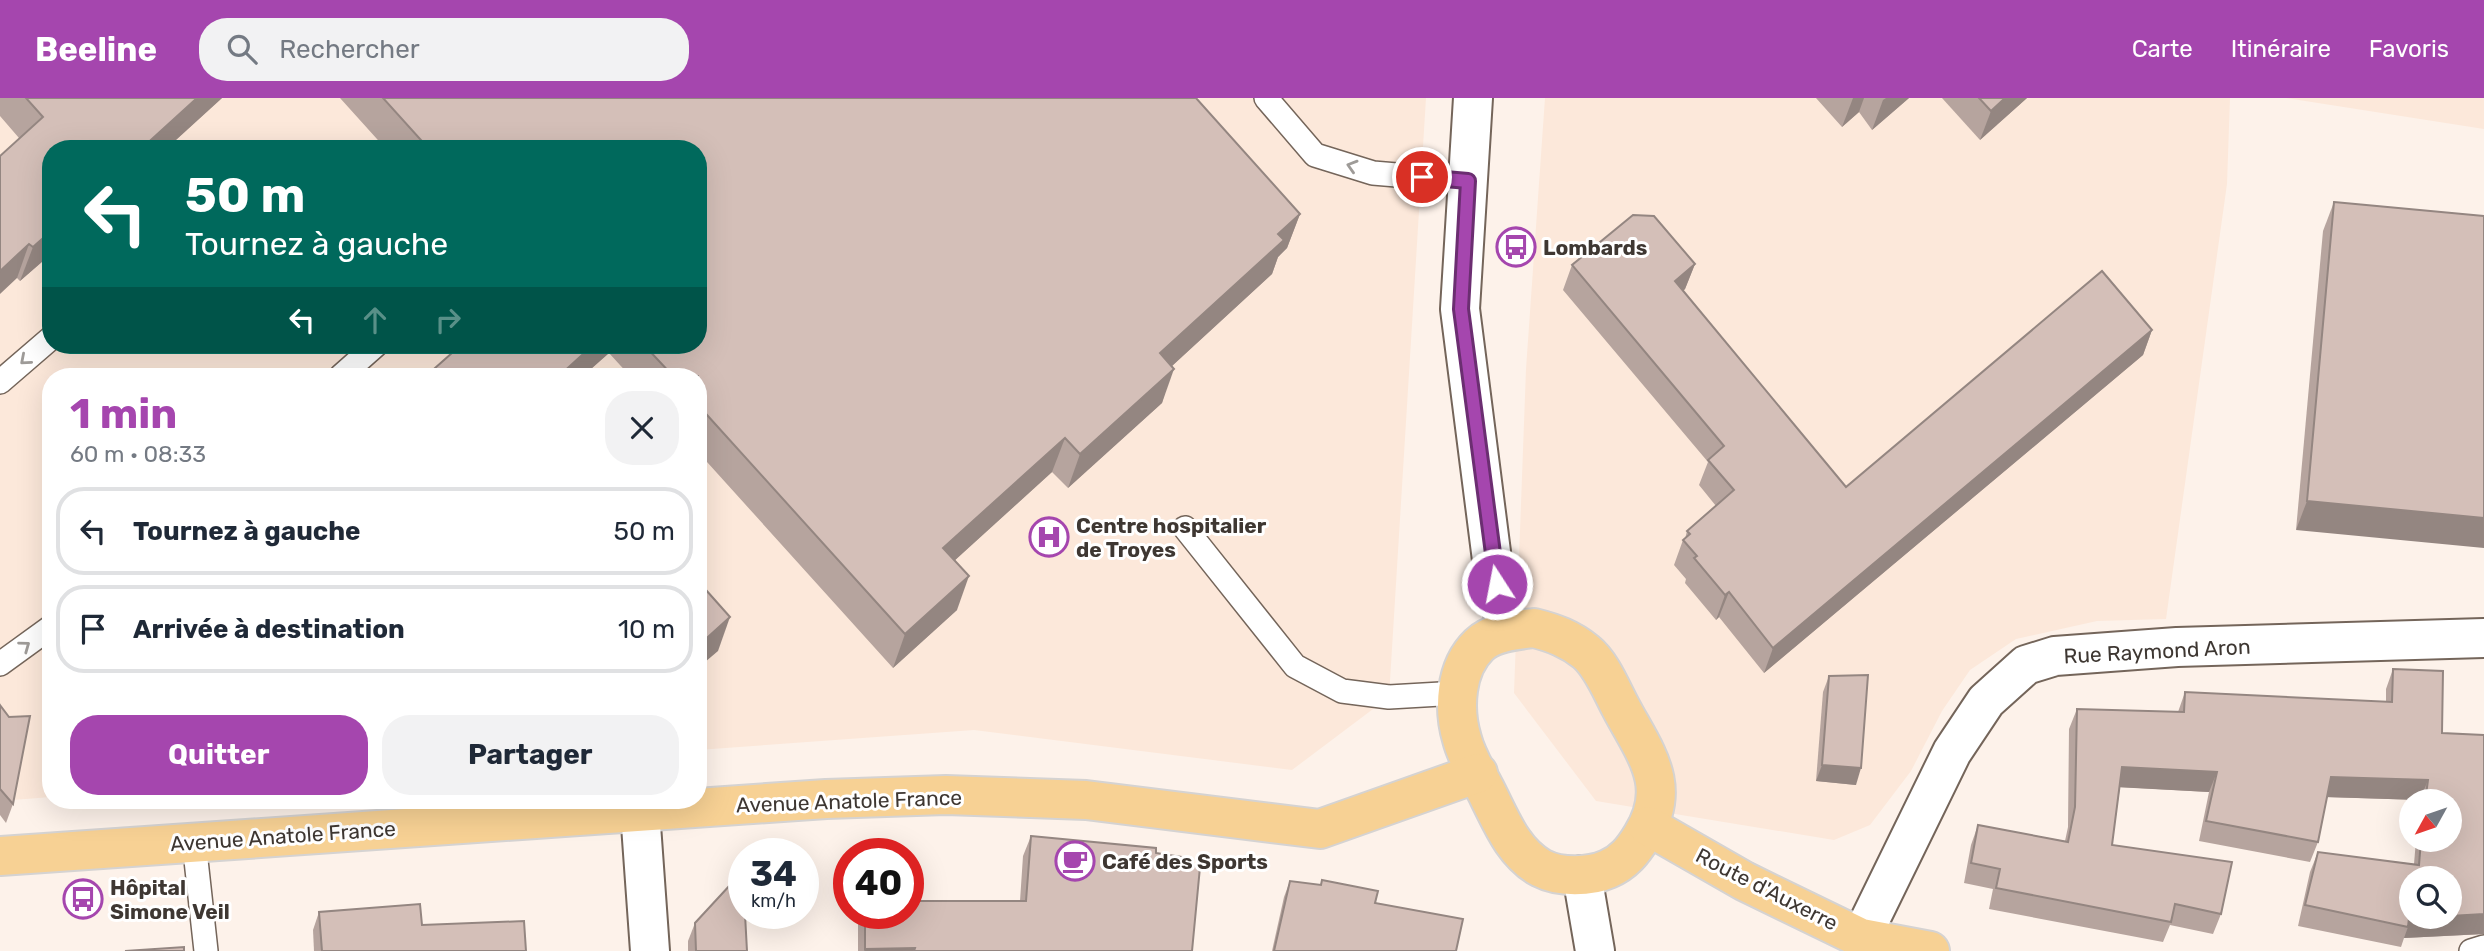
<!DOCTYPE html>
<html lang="fr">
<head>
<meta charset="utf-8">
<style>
	:root { --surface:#fff; --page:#f2f2f3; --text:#1f2937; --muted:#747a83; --line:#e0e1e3; --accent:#a546ae }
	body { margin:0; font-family:Rubik,sans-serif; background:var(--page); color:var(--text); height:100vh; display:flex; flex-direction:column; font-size:26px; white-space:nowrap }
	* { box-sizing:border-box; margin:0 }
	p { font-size:23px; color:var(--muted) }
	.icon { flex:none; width:38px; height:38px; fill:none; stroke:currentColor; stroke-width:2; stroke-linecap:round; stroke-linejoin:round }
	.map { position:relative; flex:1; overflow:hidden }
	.drawer { position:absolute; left:42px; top:270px; width:665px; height:441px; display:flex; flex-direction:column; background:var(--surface); border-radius:28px; box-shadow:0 7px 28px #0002 }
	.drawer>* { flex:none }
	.hud { position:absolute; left:42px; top:42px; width:665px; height:214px; border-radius:28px; box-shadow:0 7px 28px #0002; background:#00695c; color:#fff; overflow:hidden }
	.needle { width:46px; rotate:230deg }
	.buttons { position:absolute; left:2399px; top:691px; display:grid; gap:14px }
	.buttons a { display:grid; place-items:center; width:63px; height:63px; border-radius:50%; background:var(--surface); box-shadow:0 7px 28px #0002; font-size:35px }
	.speed { position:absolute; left:728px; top:740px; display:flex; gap:14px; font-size:35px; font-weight:700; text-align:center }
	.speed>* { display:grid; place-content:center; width:91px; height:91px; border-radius:50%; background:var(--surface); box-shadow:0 7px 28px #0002; line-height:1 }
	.speed small { font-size:18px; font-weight:400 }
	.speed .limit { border:10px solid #d22; background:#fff; color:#111 }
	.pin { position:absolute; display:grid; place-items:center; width:60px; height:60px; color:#fff; margin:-30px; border:4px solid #fff; border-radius:50%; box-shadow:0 2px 7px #0007 }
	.me { position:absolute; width:77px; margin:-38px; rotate:349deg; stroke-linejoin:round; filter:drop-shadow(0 0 5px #0008) }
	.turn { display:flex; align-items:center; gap:24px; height:147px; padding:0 28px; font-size:32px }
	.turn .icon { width:91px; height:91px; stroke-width:2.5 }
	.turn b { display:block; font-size:49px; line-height:60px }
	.lanes { display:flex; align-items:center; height:66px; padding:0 28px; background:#0003; justify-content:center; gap:35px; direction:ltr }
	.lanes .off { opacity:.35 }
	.round { display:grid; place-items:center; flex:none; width:74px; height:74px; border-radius:28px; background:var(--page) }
	.summary { display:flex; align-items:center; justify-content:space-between; height:119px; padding:0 28px }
	h1 { font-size:42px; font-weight:700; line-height:52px; color:var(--accent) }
	.primary-button { display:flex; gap:14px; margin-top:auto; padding:14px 28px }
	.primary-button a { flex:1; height:80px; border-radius:28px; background:var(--accent); color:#fff; font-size:28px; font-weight:700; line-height:80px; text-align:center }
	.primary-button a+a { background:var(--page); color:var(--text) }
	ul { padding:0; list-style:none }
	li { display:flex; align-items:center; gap:21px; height:88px; margin:0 14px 10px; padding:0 14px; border:4px solid var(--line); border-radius:28px }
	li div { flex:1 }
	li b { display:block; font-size:26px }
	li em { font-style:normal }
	header { display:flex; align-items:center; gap:42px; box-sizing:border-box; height:98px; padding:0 35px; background:var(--accent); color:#fff }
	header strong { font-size:33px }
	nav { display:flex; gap:38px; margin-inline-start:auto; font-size:24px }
	.search { width:490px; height:63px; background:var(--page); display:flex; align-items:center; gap:18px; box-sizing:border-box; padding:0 24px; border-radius:28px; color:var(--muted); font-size:26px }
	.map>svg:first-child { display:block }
	.built { fill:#fce8da; fill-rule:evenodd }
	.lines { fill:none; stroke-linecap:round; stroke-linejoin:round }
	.service-casing { stroke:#74655a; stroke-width:26 }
	.minor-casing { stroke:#74655a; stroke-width:42 }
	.tertiary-casing { stroke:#74655a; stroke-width:42 }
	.primary-casing { stroke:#d5d3d2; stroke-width:42 }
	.service { stroke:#fff; stroke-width:23 }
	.minor { stroke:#fff; stroke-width:38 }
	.tertiary { stroke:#fff; stroke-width:38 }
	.primary { stroke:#f7d194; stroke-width:38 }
	.wall { fill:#b6a49e; fill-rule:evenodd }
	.shaded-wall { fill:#948681 }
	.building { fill:#d4bfb8; stroke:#948681; stroke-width:2 }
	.oneway { stroke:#9e9b98 }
	.route-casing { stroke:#6b2e71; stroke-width:18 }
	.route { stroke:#a546ae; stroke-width:12 }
	.labels { text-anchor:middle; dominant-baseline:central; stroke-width:6; stroke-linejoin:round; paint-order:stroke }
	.poi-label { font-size:21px; font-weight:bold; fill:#3e3732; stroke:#fff; text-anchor:start }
	.street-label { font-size:21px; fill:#3e3732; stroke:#fff }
</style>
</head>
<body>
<header>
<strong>Beeline</strong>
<div class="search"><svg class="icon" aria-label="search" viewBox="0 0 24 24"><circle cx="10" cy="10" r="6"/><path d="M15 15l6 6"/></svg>Rechercher</div>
<nav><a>Carte</a><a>Itinéraire</a><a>Favoris</a></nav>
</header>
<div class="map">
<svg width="2484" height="853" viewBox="0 0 2484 853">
	<rect width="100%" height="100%" fill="#fdf2ea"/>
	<!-- built -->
	<g class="built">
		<path d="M0 0H1426L1389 599 1292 672 974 632 698 652V278H51V699L0 703ZM51 51H698V247H51Z"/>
		<polygon points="1545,0 2230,0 2227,86 2166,521 2097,523 2016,541 1970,572 1942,613 1911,673 1870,727 1834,742 1596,703 1514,595 1526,271"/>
		<polygon points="2286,0 2484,0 2484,31"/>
	</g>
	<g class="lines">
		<!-- service casing -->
		<g class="service-casing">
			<g id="service">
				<polyline points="1266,0 1315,57 1373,75 1468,83"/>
				<polyline points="341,278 376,247"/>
				<polyline points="0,284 51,240"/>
				<polyline points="1185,430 1295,568 1342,593 1389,599 1458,595"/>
				<polyline points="0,566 51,529"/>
				<polyline points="194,744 206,853"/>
				<polyline points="2471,853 2484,849"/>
			</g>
		</g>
		<!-- minor casing -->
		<g class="minor-casing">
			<g id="minor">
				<polyline points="640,713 650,853"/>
				<polyline points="1861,840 1952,654 1986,603 2026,567 2055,558 2177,549 2484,540"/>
			</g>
		</g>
		<!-- tertiary casing -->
		<g class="tertiary-casing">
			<g id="tertiary">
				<polyline points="1473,0 1460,211 1492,462 1507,533"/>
				<polyline points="1582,777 1595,853"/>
			</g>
		</g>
		<!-- primary casing -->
		<g class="primary-casing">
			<g id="primary">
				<path d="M1534 530C1554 535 1570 541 1586 554 1601 566 1611 591 1620 608 1644 654 1674 687 1642 738 1633 753 1624 764 1608 771 1590 779 1560 780 1541 770 1514 755 1502 725 1489 699 1480 680 1467 661 1462 641 1453 611 1455 570 1479 547 1492 534 1517 532 1534 530Z"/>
				<polyline points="1648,728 1744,783 1861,840 1930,853"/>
				<polyline points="0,758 826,701 946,697 1086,702 1320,731 1478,675"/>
			</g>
		</g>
		<!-- service -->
		<use href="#service" class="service"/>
		<!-- minor -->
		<use href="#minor" class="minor"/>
		<!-- tertiary -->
		<use href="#tertiary" class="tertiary"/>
		<!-- primary -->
		<use href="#primary" class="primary"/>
	</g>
	<!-- wall -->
	<g class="wall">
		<polygon points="0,0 222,0 166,51 51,51 51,156 20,183 17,180 19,40 0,18"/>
		<polygon points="340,0 1196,0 1300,116 1287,150 1278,159 1272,176 1172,268 1162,305 1068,390 1052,374 955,462 957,512 893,570 698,354 698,278 630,278 609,255 583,278 426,278 461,247 698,247 698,51 386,51"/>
		<polygon points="1816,0 1909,0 1872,32 1859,14 1842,29"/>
		<polygon points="1942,0 2027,0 1980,42"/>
		<polygon points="2334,104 2484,118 2296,432 2323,133"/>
		<polygon points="1695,166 1685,191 1683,193 1846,389 2152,232 2143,257 1764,575 1719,519 1716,522 1685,485 1686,481 1674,467 1683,442 1685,441 1687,433 1716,408 1699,387 1708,364 1563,192 1572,167"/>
		<path d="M2393 571 2443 573 2442 635 2484 637V836L2404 840 2401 849 2298 828 2310 774 2318 754 2414 766 2416 742H2450V704H2420V702L2327 699 2318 744 2310 764 2199 743 2209 694 2120 689 2112 747 2232 764 2221 816 2213 836 2170 827 2163 844 1989 811 1993 791 1964 785 1971 747 1978 727 2065 743 2068 729 2069 631 2077 611 2178 614 2185 594 2386 604V591ZM2412 780H2450V819H2412Z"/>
		<polygon points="1829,578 1856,687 1816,683 1823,594"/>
		<polygon points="0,607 13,706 6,725 0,717"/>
		<polygon points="1031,738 1156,755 1188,767 1192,853 858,853 858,823 860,816 908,816 1020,803 1023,758"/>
		<polygon points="1290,783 1375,805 1456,853 1272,853 1284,799"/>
		<polygon points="319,814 422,827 526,853 314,853 313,832"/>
		<polygon points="695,825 747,853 688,853 688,843"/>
	</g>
	<!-- shaded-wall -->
	<g class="shaded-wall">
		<polygon points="197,0 222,0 166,51 141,51"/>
		<polygon points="1853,0 1864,0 1859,14 1842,29"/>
		<polygon points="1886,0 1909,0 1872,32 1883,2"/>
		<polygon points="2005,0 2027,0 1980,42 1991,13"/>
		<polygon points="1300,116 1287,150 1278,159 1272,176 1148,290 1160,255 1278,136"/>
		<polygon points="51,133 51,156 20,183 33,149"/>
		<polygon points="29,146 17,180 0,196 0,173"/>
		<polygon points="1695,166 1685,191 1666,208 1675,183"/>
		<polygon points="2152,232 2143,257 1764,575 1773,550"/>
		<polygon points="593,247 612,247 609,255 583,278 559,278"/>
		<polygon points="1174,271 1162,305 1068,390 1080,356"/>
		<polygon points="1065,340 1052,374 931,484 943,450"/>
		<polygon points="2307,403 2484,420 2484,450 2296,432"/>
		<polygon points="969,478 957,512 893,570 905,536"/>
		<polygon points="1729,494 1719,519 1716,522 1725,497"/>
		<polygon points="730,519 718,553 698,570 698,548"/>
		<polygon points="1822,667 1861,670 1856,687 1816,683"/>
		<polygon points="2122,669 2217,674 2209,694 2115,689"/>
		<polygon points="2331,679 2428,682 2420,702 2324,699"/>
		<polygon points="2484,816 2484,836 2404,840 2408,829 2409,820 2450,819 2450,818"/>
		<polygon points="915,850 913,853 864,853 865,851"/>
	</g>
	<!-- building -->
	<g class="building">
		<polygon points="26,0 197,0 141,51 51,51 51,133 33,149 29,146 0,173 0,58 43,19"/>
		<polygon points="383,0 1196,0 1300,116 1278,136 1284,142 1160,255 1174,271 1080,356 1065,340 943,450 969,478 905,536 698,307 698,278 673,278 644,247 698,247 698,51 429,51"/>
		<polygon points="1979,0 2005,0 1991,13"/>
		<polygon points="2334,104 2484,118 2484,420 2307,403"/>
		<polygon points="1633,117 1654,118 1695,166 1675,183 1846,389 2102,173 2152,232 1773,550 1729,494 1725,497 1694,460 1697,458 1683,442 1690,436 1687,433 1734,392 1708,362 1724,348 1572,167"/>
		<polygon points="461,247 593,247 559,278 426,278"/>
		<polygon points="698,483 730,519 698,548"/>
		<polygon points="2393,571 2443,573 2442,635 2484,637 2484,816 2450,818 2450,780 2412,780 2412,819 2433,819 2409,820 2408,829 2305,807 2318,754 2419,767 2421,742 2450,742 2450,704 2425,704 2428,682 2331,679 2318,744 2206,723 2217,674 2122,669 2112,747 2232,764 2221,816 2175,806 2171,824 1996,790 2000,771 1971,765 1978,727 2068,744 2075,709 2077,611 2184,614 2185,594 2392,604"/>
		<polygon points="1868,577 1861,670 1822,667 1829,578"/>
		<polygon points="0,607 9,619 30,618 13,706 0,691"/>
		<polygon points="1031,738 1156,750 1156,755 1189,760 1188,767 1200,769 1192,853 914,853 915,850 865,851 865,816 908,816 908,803 1026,803"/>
		<polygon points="743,773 744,816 745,816 747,853 696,853 695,825"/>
		<polygon points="1322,782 1378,793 1375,805 1463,821 1456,853 1274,853 1290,783 1321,787"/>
		<polygon points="420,806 422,827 524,823 526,853 322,853 319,814"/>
		<polygon points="184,849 184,853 125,853"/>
	</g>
	<!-- one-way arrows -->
	<defs><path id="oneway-chevron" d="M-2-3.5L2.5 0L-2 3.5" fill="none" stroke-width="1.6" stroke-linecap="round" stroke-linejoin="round" transform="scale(1.75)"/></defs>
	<g class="oneway">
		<use href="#oneway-chevron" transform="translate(1352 68) rotate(-163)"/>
		<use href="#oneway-chevron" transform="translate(25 262) rotate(139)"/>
		<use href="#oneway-chevron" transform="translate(25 548) rotate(-36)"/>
	</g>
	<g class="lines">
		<!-- route casing -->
		<g class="route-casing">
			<polyline id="route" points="1422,79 1468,83 1461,211 1497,486"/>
		</g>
		<!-- route -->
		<use href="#route" class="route"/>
	</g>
	<!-- icons -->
	<defs>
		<g id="bus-ring" transform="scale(2.0125)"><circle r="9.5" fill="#fff" stroke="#a546ae" stroke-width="1.5"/><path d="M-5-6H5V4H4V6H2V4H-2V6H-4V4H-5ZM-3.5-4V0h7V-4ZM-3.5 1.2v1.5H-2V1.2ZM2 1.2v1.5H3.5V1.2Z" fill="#a546ae"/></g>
		<g id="hospital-ring" transform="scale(2.0125)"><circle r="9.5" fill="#fff" stroke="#a546ae" stroke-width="1.5"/><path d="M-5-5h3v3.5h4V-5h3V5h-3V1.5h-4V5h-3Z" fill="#a546ae"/></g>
		<g id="cafe-ring" transform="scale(2.0125)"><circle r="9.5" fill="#fff" stroke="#a546ae" stroke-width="1.5"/><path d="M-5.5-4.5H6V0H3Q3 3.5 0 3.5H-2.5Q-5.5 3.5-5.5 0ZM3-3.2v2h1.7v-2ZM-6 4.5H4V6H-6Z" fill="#a546ae"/></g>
	</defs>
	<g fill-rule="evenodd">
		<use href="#bus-ring" x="1516" y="149"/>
		<use href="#hospital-ring" x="1049" y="439"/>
		<use href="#cafe-ring" x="1075" y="763"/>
		<use href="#bus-ring" x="83" y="801"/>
	</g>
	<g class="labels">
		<!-- poi labels -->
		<g class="poi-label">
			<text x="1543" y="149">Lombards</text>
			<text x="1076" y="427">Centre hospitalier<tspan x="1076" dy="24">de Troyes</tspan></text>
			<text x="1102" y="763">Café des Sports</text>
			<text x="110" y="789">Hôpital<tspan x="110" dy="24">Simone Veil</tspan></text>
		</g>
		<!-- street labels -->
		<g class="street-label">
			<text transform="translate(2157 553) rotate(-3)">Rue Raymond Aron</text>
			<text transform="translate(849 703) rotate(-2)">Avenue Anatole France</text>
			<text transform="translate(283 738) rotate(-4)">Avenue Anatole France</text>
			<text transform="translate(1767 791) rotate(27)">Route d'Auxerre</text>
		</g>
	</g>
</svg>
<div class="buttons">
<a><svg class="needle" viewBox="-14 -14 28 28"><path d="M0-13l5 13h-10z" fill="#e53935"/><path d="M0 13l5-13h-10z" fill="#747a83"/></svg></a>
<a><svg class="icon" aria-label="search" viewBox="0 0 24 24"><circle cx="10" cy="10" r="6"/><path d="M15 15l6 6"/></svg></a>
</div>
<div class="speed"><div>34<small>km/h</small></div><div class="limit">40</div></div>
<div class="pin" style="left:1422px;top:79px;background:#d93025"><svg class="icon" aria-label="arrive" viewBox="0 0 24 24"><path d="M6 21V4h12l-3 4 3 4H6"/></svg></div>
<svg class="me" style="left:1497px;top:486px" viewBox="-20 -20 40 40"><circle r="17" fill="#a546ae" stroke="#fff" stroke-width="3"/><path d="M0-11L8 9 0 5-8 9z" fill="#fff"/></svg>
<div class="hud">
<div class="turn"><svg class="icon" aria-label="left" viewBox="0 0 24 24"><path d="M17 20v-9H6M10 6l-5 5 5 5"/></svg><div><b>50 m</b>Tournez à gauche</div></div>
<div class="lanes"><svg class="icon" aria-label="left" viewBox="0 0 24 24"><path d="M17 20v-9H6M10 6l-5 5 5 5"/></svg><svg class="icon off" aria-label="ahead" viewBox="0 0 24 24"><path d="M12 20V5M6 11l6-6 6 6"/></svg><svg class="icon off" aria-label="right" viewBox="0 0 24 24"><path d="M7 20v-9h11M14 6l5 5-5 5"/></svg></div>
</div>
<section class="drawer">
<div class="summary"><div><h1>1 min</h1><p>60 m · 08:33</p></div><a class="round"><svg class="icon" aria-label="close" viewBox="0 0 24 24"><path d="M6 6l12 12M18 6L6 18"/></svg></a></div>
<ul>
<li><svg class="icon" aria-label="left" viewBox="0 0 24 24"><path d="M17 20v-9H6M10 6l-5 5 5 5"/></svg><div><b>Tournez à gauche</b></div><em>50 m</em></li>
<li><svg class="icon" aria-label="arrive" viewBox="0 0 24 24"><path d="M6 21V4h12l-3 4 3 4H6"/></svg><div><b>Arrivée à destination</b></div><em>10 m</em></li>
</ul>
<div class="primary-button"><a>Quitter</a><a>Partager</a></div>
</section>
</div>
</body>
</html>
